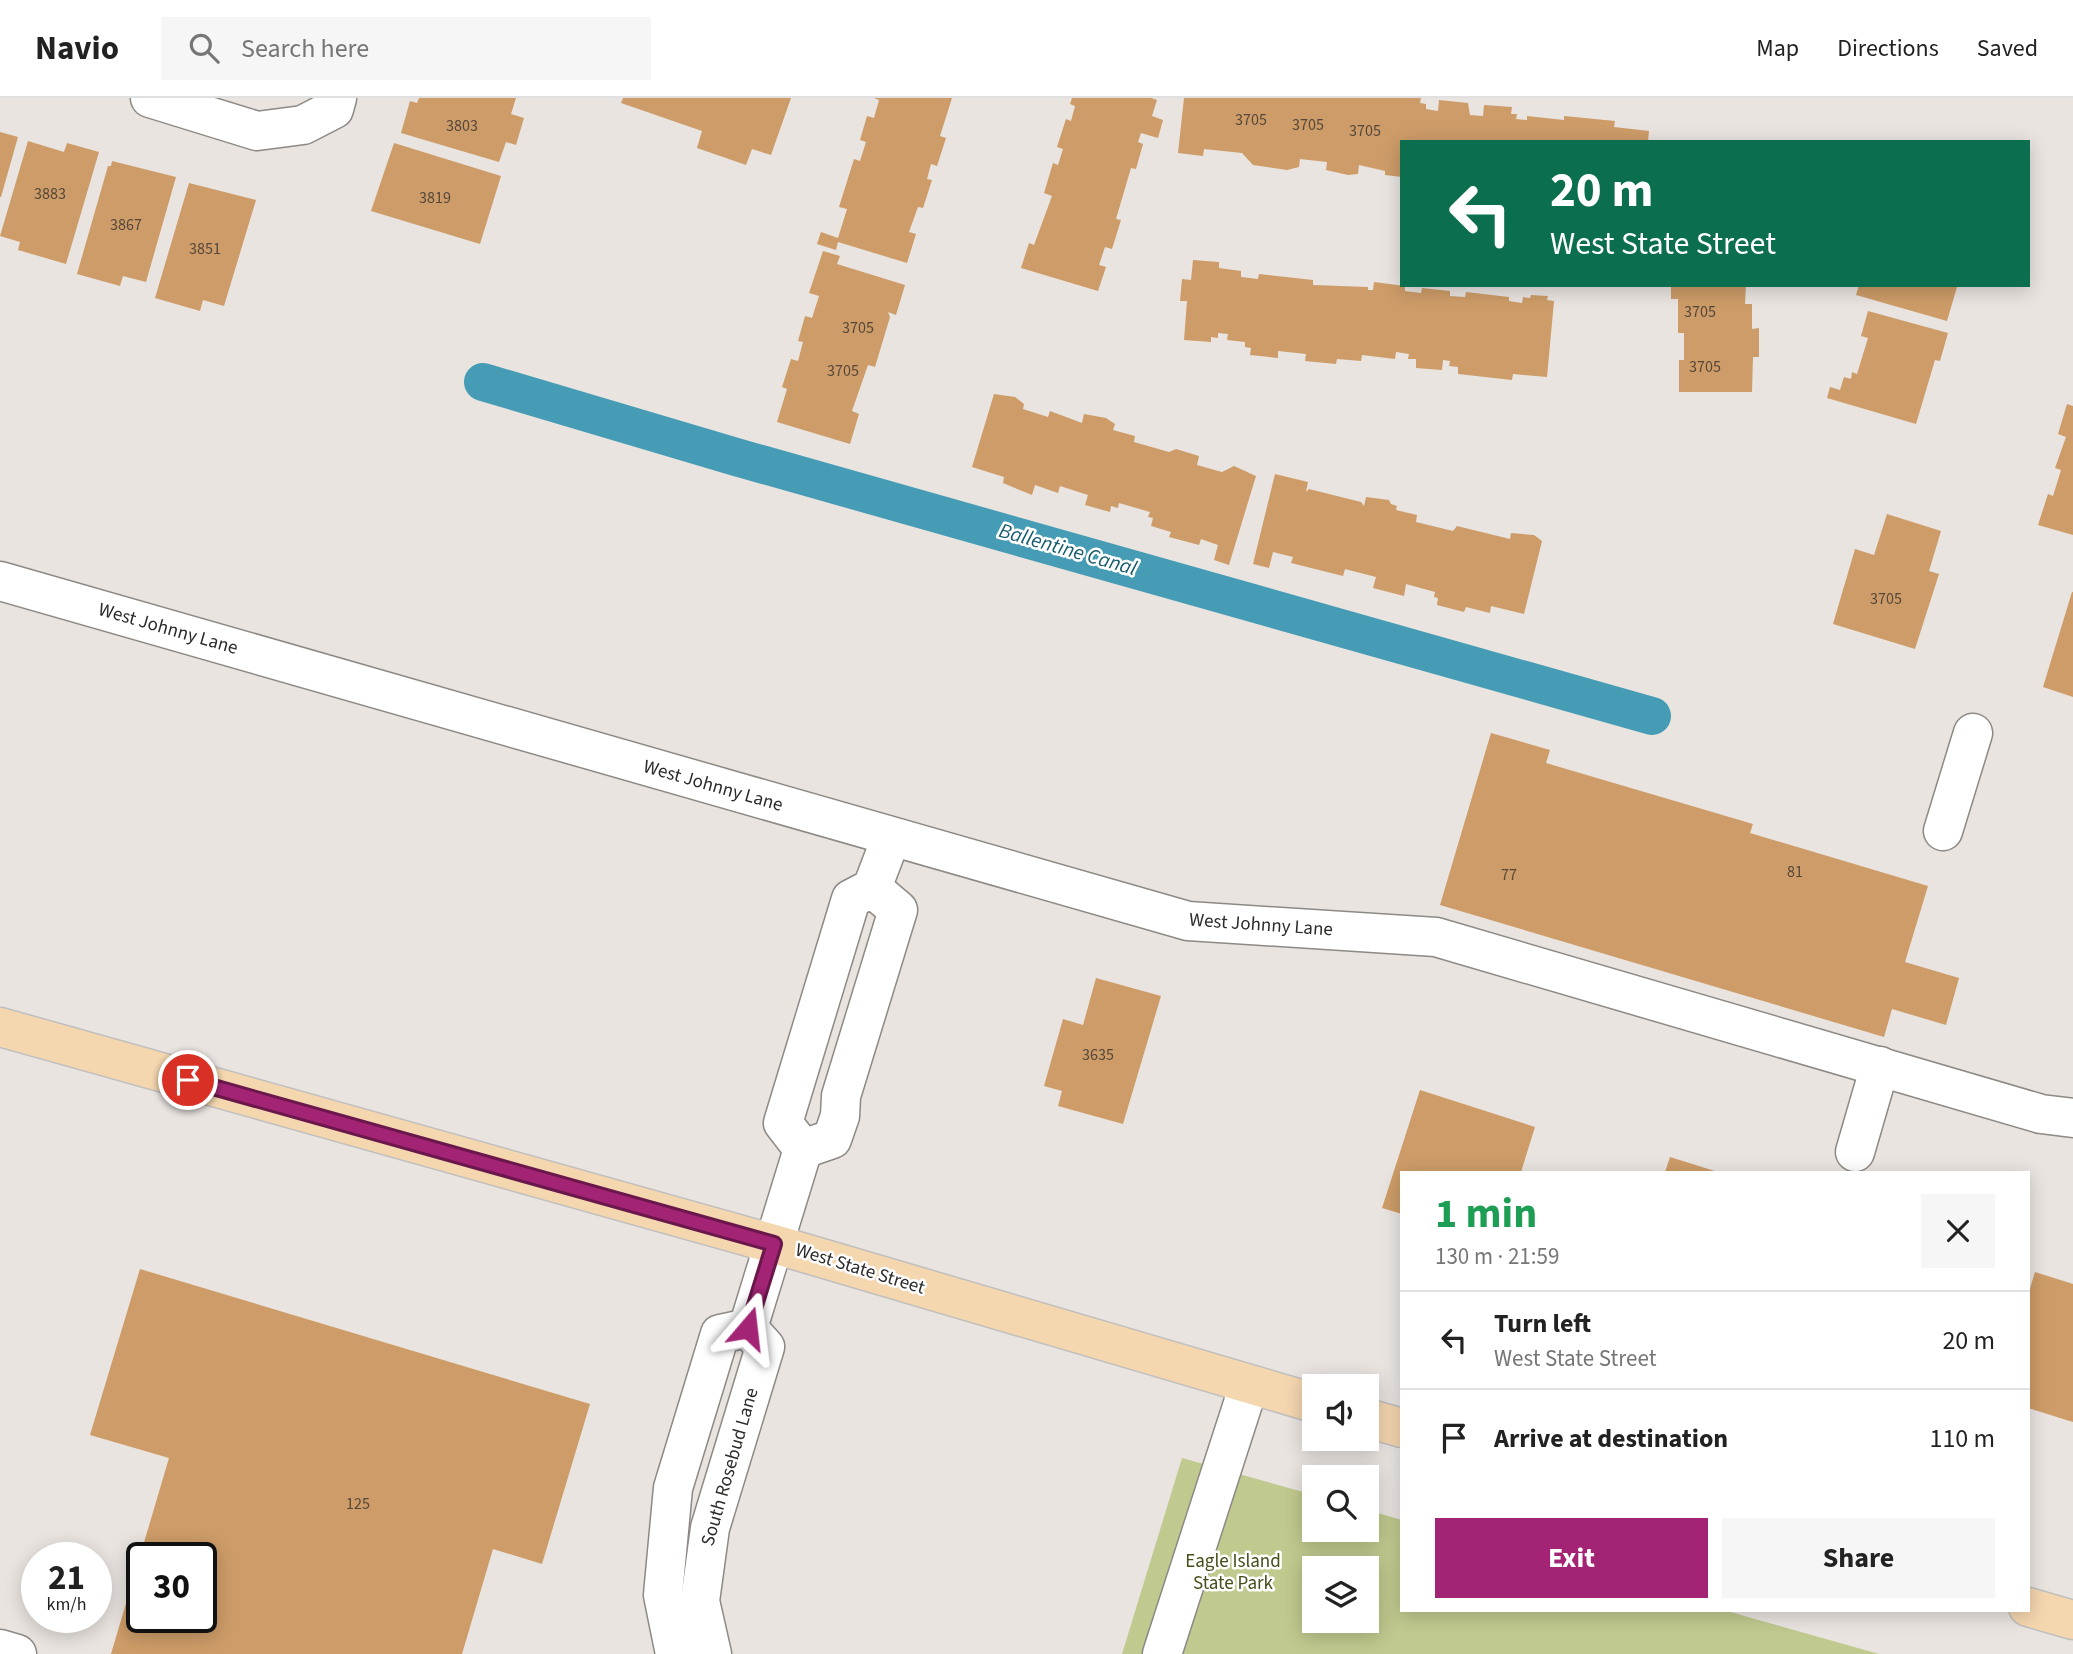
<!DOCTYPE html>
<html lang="en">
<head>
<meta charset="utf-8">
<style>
	:root { --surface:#fff; --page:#f6f6f6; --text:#222; --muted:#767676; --line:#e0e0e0; --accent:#a32474 }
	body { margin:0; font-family:"Source Sans 3",sans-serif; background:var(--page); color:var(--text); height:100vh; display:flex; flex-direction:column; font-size:26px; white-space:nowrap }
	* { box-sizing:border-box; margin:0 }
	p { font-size:23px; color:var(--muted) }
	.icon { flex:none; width:38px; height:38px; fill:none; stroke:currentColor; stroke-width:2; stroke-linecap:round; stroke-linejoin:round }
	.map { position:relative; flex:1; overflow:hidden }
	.details { position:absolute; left:1400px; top:1073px; width:630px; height:441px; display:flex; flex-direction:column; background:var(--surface); border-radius:0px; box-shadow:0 4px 18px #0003 }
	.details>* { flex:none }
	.banner { position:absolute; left:1400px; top:42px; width:630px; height:147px; border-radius:0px; box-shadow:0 4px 18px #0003; background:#0b6e4f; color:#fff; overflow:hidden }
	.buttons { position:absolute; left:1302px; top:1276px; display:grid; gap:14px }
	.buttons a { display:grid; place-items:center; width:77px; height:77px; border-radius:0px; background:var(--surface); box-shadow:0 4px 18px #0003; font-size:35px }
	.speed { position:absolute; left:21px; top:1444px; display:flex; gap:14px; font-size:35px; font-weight:700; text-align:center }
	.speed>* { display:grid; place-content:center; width:91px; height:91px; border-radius:50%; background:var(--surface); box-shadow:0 4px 18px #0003; line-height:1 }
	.speed small { font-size:18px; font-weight:400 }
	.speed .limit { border:4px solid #111; border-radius:10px; background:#fff; color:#111 }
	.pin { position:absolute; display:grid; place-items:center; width:60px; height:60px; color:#fff; margin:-30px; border:4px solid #fff; border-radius:50%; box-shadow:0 2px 7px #0007 }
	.me { position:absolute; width:77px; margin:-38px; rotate:17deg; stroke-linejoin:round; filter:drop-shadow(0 0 5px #0008) }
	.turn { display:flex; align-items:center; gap:24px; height:147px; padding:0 35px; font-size:32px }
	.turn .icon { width:91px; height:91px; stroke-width:2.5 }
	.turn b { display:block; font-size:49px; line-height:60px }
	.round { display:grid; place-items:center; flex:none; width:74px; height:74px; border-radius:0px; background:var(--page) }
	.head { display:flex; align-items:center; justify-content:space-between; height:119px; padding:0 35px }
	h1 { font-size:42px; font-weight:700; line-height:52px; color:#1e9e55 }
	.action { display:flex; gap:14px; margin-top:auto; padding:14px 35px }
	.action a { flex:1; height:80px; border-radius:0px; background:var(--accent); color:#fff; font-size:28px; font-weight:700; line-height:80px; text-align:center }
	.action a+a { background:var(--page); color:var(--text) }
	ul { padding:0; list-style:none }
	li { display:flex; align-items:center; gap:21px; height:98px; padding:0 35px; border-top:2px solid var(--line) }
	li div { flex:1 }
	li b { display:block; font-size:26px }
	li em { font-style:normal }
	header { display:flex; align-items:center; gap:42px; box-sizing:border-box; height:98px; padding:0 35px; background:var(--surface); border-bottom:2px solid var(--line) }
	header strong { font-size:33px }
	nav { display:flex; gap:38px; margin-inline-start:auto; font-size:24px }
	.search { width:490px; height:63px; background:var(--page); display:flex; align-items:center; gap:18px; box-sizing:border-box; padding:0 24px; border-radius:0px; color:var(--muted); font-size:26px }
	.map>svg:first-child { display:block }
	.green { fill:#c0c98e; fill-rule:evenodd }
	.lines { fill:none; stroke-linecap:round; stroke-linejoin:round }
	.canal { stroke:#469cb4; stroke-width:38 }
	.building { fill:#cd9c68; fill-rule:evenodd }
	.minor-casing { stroke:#8d8985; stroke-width:41 }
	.major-casing { stroke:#c0bfbf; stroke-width:41 }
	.minor { stroke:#fff; stroke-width:38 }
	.major { stroke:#f4d6af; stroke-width:38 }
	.route-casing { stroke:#6a174b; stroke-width:18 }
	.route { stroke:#a32474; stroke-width:12 }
	.labels { text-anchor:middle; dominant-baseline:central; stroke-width:5; stroke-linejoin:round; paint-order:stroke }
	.number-label { font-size:16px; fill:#55473a }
	.street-label { font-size:19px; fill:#2d2b2a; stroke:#fff }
	.park-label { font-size:19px; fill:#474d1b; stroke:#fff }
	.water-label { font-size:21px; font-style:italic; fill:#155b6d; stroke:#fff }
</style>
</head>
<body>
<header>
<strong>Navio</strong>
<div class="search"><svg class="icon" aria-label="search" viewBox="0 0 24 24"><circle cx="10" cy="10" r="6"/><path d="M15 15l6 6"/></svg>Search here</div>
<nav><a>Map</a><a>Directions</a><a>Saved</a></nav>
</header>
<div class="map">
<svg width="2073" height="1556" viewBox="0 0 2073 1556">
	<rect width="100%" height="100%" fill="#e9e4e0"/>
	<!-- green -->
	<path class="green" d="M1182 1360 1314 1397V1432H1367V1412L1402 1422V1512H1723L1879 1556H1122ZM1314 1470H1367V1522H1314Z"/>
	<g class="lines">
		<!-- canal -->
		<polyline class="canal" points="483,284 736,359 1652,618"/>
	</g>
	<!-- building -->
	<g class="building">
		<polygon points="419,0 516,0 511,16 524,20 516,47 506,44 499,64 401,35 410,3 417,5"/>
		<polygon points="623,0 791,0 771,57 752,51 746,67 697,50 702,33 621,5"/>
		<polygon points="874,0 952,0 940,38 946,40 937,68 931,66 927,81 932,82 923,110 918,109 909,134 916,136 907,165 838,144 836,152 817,146 821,134 838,140 847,111 839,109 854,61 860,63 866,44 860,42 867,18 874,20 879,2"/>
		<polygon points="1072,0 1151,0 1157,2 1152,18 1163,22 1158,40 1141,35 1138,44 1143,46 1136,71 1131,70 1116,121 1121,122 1112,151 1105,149 1099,167 1106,169 1098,193 1021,170 1029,145 1034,147 1052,98 1044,95 1053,65 1058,67 1063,51 1057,49 1066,21 1071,23 1075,8 1070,6"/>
		<polygon points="1184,0 1421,0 1420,5 1426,6 1426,11 1438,13 1439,2 1468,5 1470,17 1483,18 1484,7 1512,9 1511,16 1517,16 1516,21 1527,22 1527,18 1564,22 1564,18 1615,23 1614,29 1649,33 1648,44 1402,44 1402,79 1385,77 1385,73 1359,67 1358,76 1348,77 1326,72 1327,64 1300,61 1299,69 1287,72 1253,67 1242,55 1204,51 1203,58 1178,55"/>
		<polygon points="0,34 18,39 1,99 0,99"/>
		<polygon points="28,43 64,54 67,45 99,54 66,166 18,152 20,144 0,138"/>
		<polygon points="394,45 501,78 480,146 371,113"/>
		<polygon points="112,63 176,79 146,184 123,178 120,188 77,176 108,68 111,68"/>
		<polygon points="189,85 256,102 224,208 203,202 200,213 155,200"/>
		<polygon points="823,153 840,158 837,166 905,187 896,217 888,214 890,219 875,269 868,267 853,310 852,313 859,316 850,346 777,324 787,291 782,289 791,261 798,263 803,244 798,243 805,218 812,220 819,198 809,195"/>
		<polygon points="1193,162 1219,164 1219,170 1241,173 1241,179 1258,181 1259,176 1313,182 1313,187 1368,189 1368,192 1373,192 1374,184 1405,188 1405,193 1421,195 1422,190 1450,193 1450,198 1465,199 1466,194 1509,199 1509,203 1522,205 1523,199 1530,200 1531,197 1548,198 1547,202 1554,203 1547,279 1513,276 1512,282 1458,276 1458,269 1449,268 1450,263 1443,262 1442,272 1416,270 1416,261 1408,261 1409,256 1396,254 1395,261 1362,257 1361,263 1337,261 1336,266 1305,263 1306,256 1278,253 1278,260 1250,257 1251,250 1245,249 1245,244 1227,242 1228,236 1218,235 1218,240 1211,239 1211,244 1184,242 1187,203 1180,203 1182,181 1191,182"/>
		<polygon points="1671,187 1746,187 1745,206 1752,206 1752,231 1759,230 1759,259 1753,259 1752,294 1679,294 1679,262 1684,262 1684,235 1678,235 1678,201 1671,201"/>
		<polygon points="1859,187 1951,187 1957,189 1947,223 1856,197"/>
		<polygon points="1868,213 1948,235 1940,263 1935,262 1916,326 1827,300 1830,289 1840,292 1844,279 1851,281 1852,274 1857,276 1868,240 1861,238"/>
		<polygon points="994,296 1015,299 1024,306 1023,311 1048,319 1050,313 1082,325 1084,316 1106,320 1115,326 1113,332 1135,338 1134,344 1169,354 1176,351 1199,358 1197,367 1222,374 1234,368 1256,378 1229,467 1214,462 1218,447 1201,441 1199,447 1169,439 1171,434 1151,428 1153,420 1148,419 1150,414 1119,405 1118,410 1111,408 1110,414 1085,407 1088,397 1060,388 1058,395 1035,387 1032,397 1003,385 1004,379 972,369"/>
		<polygon points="2067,306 2073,308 2073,437 2038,427 2048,396 2053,398 2061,372 2055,370 2066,339 2058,336"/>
		<polygon points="1275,376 1308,384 1306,394 1309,391 1361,404 1364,408 1366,399 1389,402 1391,406 1397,408 1396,412 1417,417 1416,424 1453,433 1457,428 1510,441 1511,435 1534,437 1542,443 1524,516 1491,508 1490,515 1466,509 1464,514 1437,507 1438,500 1434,499 1435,494 1406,486 1404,498 1373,490 1376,479 1345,471 1343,478 1291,465 1293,459 1273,454 1269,470 1253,466"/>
		<polygon points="1887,416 1941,433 1929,473 1939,476 1915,551 1833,526 1855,451 1874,457"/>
		<polygon points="2072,494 2073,494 2073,599 2043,589"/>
		<polygon points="1491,635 1550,652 1546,665 1753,726 1750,735 1928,788 1905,864 1959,880 1946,927 1892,911 1884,939 1440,807"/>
		<polygon points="1096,880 1161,898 1123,1026 1058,1008 1062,993 1044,988 1063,921 1083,927"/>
		<polygon points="1420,992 1535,1029 1521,1074 1402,1074 1402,1116 1382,1110"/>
		<polygon points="1670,1059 1718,1074 1665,1074"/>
		<path d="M140 1171 590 1306 542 1466 493 1451 462 1556H111L169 1360 90 1337ZM142 1460H201V1519H142Z"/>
		<polygon points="2035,1174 2073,1186 2073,1324 2028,1310 2028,1197"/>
	</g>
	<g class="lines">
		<!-- minor casing -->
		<g class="minor-casing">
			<g id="minor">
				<polyline points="150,0 257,33 303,27 334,11 337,0"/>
				<polyline points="0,483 1188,823 1436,839 2041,1016 2073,1020"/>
				<polyline points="1943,733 1973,635"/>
				<polyline points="803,1051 783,1025 851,801 872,790 891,740"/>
				<polyline points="803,1051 832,1041 840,1018 841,998 898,812 872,790"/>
				<polyline points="1855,1054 1880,968"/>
				<polyline points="748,1230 803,1051"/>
				<polyline points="0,1551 17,1556"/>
				<polyline points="675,1556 663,1497 673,1390 720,1236 748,1230"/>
				<polyline points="712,1556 700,1503 710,1430 765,1249 748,1230"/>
				<polyline points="1162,1556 1249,1287"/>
			</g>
		</g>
		<!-- major casing -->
		<g class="major-casing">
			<g id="major">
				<polyline points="0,929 774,1146 1314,1305"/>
				<polyline points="1367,1320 1402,1330"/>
				<polyline points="2028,1509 2073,1522"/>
			</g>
		</g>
		<!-- minor -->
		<use href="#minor" class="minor"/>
		<!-- major -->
		<use href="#major" class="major"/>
	</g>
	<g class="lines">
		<!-- route casing -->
		<g class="route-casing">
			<polyline id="route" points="188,982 774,1146 748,1230"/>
		</g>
		<!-- route -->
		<use href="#route" class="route"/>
	</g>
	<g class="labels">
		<!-- number labels -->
		<g class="number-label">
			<text x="1251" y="22">3705</text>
			<text x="1308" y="27">3705</text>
			<text x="462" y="28">3803</text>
			<text x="1365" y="33">3705</text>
			<text x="50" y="96">3883</text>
			<text x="435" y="100">3819</text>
			<text x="126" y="127">3867</text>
			<text x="205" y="151">3851</text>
			<text x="1700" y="214">3705</text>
			<text x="858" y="230">3705</text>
			<text x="1705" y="269">3705</text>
			<text x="843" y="273">3705</text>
			<text x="1886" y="501">3705</text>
			<text x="1795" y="774">81</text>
			<text x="1509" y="777">77</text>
			<text x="1098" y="957">3635</text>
			<text x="358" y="1406">125</text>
		</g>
		<!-- street labels -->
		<g class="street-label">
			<text transform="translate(168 531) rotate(16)">West Johnny Lane</text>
			<text transform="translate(713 688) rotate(16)">West Johnny Lane</text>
			<text transform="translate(1261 827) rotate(4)">West Johnny Lane</text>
			<text transform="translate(860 1171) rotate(17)">West State Street</text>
			<text transform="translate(730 1369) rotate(-74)">South Rosebud Lane</text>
		</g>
		<!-- park labels -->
		<g class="park-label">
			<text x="1233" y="1463">Eagle Island<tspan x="1233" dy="22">State Park</tspan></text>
		</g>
		<!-- water labels -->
		<g class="water-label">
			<text transform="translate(1068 451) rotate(16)">Ballentine Canal</text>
		</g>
	</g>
</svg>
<div class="buttons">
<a><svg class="icon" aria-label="sound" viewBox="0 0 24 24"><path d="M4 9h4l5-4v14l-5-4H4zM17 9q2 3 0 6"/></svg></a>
<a><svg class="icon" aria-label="search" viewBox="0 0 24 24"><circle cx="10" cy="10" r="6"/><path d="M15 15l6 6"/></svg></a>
<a><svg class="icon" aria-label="layers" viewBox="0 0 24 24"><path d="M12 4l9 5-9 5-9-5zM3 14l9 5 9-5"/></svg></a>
</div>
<div class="speed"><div>21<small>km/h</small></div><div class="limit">30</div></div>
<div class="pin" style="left:188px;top:982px;background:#d93025"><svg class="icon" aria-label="arrive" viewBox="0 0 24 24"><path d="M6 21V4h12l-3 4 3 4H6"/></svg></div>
<svg class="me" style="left:748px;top:1230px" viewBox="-20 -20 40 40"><path d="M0-17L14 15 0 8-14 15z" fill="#a32474" stroke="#fff" stroke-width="4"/></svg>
<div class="banner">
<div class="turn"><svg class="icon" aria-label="left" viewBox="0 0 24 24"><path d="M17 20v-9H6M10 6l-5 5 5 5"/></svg><div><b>20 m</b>West State Street</div></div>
</div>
<section class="details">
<div class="head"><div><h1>1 min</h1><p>130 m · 21:59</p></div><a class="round"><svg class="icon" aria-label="close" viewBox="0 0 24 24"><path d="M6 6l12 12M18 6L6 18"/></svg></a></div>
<ul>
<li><svg class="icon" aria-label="left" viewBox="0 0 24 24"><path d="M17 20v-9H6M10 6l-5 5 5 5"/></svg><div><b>Turn left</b><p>West State Street</p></div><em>20 m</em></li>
<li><svg class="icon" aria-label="arrive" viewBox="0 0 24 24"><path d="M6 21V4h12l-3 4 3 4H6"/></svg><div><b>Arrive at destination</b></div><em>110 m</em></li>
</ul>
<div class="action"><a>Exit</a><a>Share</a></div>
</section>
</div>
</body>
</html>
